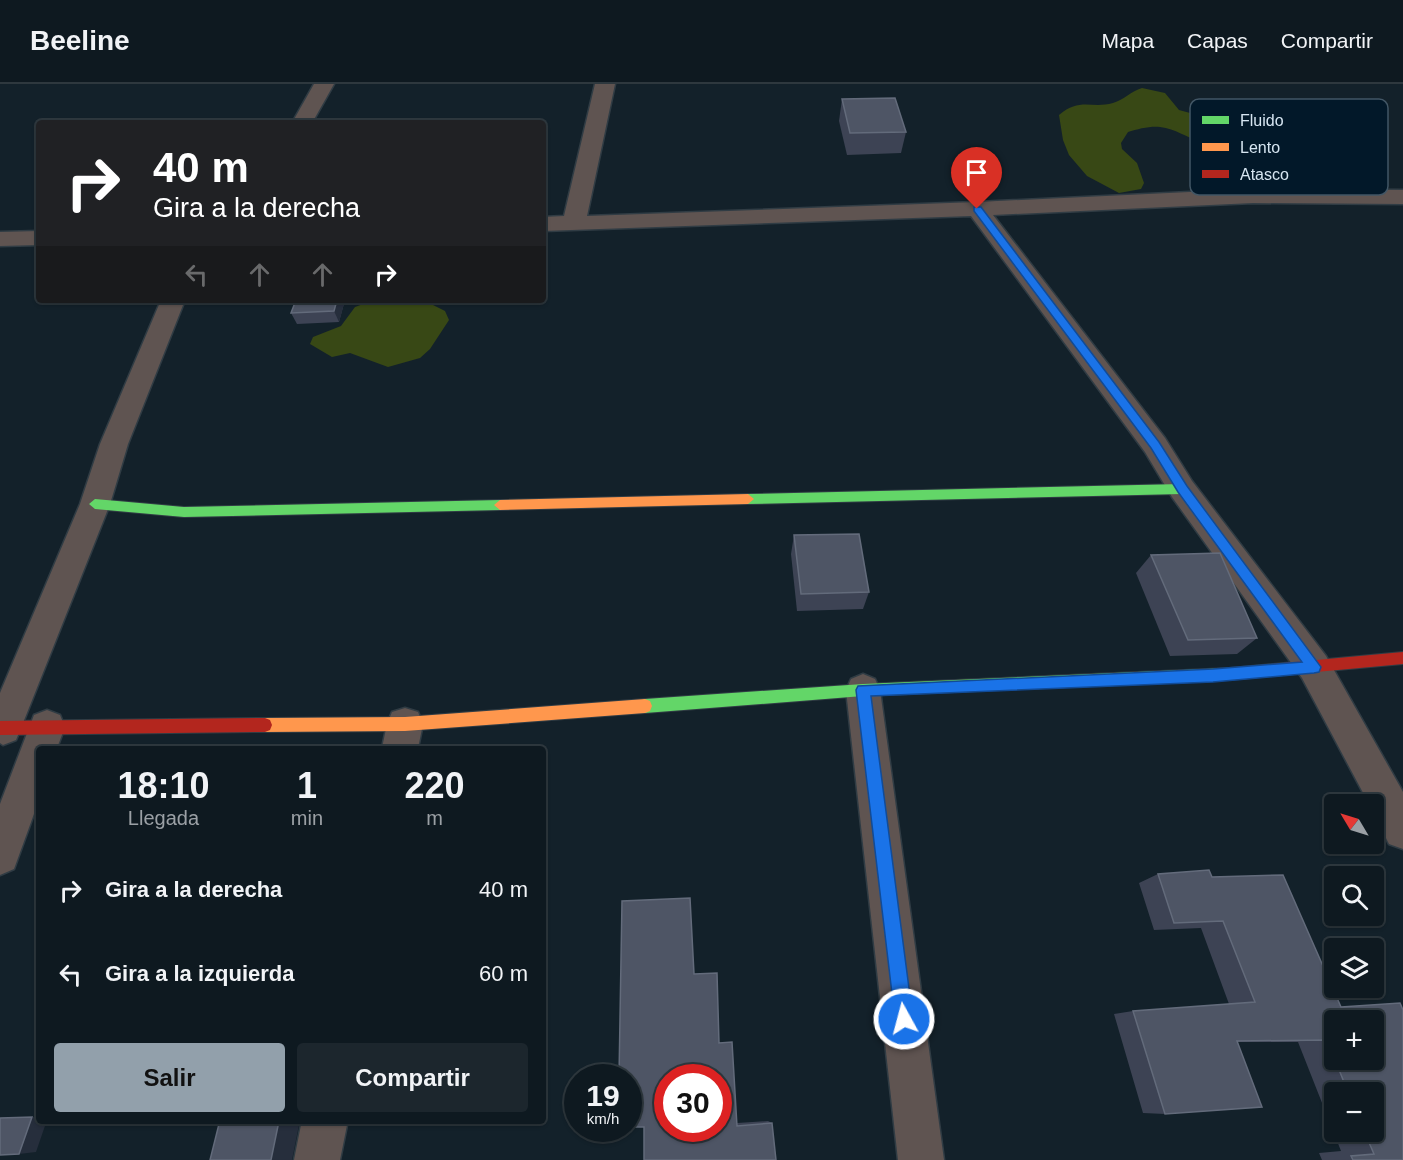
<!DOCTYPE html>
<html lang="es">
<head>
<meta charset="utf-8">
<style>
	:root { --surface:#0e1920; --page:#1c262d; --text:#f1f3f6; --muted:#9ba0a5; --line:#2e383e; --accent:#92a0ab }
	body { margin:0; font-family:Arial,sans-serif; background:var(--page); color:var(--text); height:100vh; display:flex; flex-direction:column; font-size:22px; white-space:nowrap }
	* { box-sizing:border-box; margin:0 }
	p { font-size:20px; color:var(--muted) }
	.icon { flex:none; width:33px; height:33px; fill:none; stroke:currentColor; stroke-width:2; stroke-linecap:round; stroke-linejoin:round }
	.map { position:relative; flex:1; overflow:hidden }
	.panel { position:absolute; left:36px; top:662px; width:510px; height:378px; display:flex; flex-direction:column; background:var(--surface); border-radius:6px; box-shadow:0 2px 4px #0004,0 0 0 2px var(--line) }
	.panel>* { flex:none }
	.top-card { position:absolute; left:36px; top:36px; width:510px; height:183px; border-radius:6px; box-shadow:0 2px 4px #0004,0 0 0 2px var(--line); background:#202124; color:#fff; overflow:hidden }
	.needle { width:39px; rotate:308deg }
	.tools { position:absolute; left:1324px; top:710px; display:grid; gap:12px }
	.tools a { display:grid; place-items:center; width:60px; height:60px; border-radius:6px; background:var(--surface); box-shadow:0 2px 4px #0004,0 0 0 2px var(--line); font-size:30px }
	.speed { position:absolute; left:564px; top:980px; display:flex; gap:12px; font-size:30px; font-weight:700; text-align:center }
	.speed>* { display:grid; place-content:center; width:78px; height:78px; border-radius:50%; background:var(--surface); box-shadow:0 2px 4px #0004,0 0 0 2px var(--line); line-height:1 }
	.speed small { font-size:15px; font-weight:400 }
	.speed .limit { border:9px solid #d22; background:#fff; color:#111 }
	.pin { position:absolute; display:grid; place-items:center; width:51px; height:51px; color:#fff; margin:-62px -26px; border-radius:50% 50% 50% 0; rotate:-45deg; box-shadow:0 0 6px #0007 }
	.pin .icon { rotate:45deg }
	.me { position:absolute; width:66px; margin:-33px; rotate:353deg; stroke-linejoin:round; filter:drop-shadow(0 0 4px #0008) }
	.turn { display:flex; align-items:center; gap:21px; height:126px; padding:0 18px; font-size:27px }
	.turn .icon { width:78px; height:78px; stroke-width:2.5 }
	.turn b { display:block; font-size:42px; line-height:51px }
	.lanes { display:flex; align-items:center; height:57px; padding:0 18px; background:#0003; justify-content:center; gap:30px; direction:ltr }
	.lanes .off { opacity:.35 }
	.eta { display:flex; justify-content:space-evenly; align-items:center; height:102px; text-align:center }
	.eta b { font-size:36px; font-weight:800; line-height:42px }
	.action { display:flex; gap:12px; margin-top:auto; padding:12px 18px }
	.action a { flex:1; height:69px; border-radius:6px; background:var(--accent); color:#111; font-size:24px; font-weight:800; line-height:69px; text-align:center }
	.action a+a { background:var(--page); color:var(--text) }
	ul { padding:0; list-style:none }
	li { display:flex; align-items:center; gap:18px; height:84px; padding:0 18px }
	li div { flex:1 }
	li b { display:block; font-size:22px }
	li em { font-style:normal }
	header { display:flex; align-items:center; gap:36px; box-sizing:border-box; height:84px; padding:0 30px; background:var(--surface); border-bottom:2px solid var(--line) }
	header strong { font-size:28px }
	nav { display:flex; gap:33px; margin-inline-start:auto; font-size:21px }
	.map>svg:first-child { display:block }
	.forest { fill:#384815 }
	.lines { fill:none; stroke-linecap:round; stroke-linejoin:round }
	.street-casing { stroke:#303c44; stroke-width:3 }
	.fast-casing { stroke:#303c44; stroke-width:2 }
	.slow-casing { stroke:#303c44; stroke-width:2 }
	.jam-casing { stroke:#303c44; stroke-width:2 }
	.street { fill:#5f5451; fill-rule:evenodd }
	.fast { fill:#63d668; fill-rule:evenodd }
	.slow { fill:#ff974d; fill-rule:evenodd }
	.jam { fill:#b3261e; fill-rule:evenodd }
	.wall { fill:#3d4354; fill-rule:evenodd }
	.shaded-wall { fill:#262e3c }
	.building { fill:#4e5565; stroke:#636b7b; stroke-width:1.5; fill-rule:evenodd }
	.route { fill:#1a73e8; stroke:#114b97; stroke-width:1.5 }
	.key { fill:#021829; stroke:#425665; stroke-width:1.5 }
	.key-label { font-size:16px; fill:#d6e5f1 }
</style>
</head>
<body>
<header>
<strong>Beeline</strong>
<nav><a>Mapa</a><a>Capas</a><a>Compartir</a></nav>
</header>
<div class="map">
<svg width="1403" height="1076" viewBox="0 0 1403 1076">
	<rect width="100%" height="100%" fill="#13212a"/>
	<!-- forest -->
	<g class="forest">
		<path d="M1142 4 1165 9 1179 26 1227 39 1235 45 1231 50C1248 62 1271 63 1286 79L1280 84 1279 90 1282 103 1273 106 1233 104 1222 90 1225 83 1249 80C1240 61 1217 65 1200 58 1186 53 1176 45 1160 43 1150 42 1138 45 1128 48L1121 59 1122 65 1137 79 1144 99 1141 105 1119 109 1087 92 1069 71 1063 56 1059 31C1080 13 1091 25 1113 19 1124 16 1131 7 1142 4Z"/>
		<polygon points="374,216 423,216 445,227 449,236 430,265 420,274 388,283 350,269 332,273 310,260 313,253 341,242 355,223"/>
	</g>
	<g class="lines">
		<!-- street casing -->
		<g class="street-casing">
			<g id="street">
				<polygon points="314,0 334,0 312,39 292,39"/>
				<polygon points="595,0 615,0 587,132 977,118 1253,105 1403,106 1403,120 1253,119 993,131 1165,354 1192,397 1326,572 1403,708 1403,765 1389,760 1374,730 1374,720 1369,720 1302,594 1172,413 1145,368 971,132 543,147 543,133 564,132"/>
				<polygon points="39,147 39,161 0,162 0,148"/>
				<polygon points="161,216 185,216 128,360 110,420 21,644 16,656 3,661 0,659 0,609 80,420 100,360"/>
				<polygon points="863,590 875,595 880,606 944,1076 898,1076 846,606 851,595"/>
				<polygon points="405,624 418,628 423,640 418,664 382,664 387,640 392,628"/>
				<polygon points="47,626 60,631 65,643 57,664 39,664 39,716 14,785 0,791 0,720 34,631"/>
				<polygon points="302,1036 348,1036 340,1076 294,1076"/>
			</g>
		</g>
		<!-- fast casing -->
		<g class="fast-casing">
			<g id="fast">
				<polygon points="1182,400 1188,405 1182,410 748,420 742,415 748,410"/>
				<polygon points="95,415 184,423 500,416 506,421 500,426 184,433 95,425 89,420"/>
				<polygon points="1229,584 1234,586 1236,590 1234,594 1229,596 863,612 645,629 640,627 638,622 640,617 645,615 863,600"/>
			</g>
		</g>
		<!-- slow casing -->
		<g class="slow-casing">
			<g id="slow">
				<polygon points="748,410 754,415 748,420 500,426 494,421 500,416"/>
				<polygon points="645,615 650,617 652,622 650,627 645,629 405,647 265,648 260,646 258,641 260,636 265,634 405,633"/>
			</g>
		</g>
		<!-- jam casing -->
		<g class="jam-casing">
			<g id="jam">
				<polygon points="1403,568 1403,580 1229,596 1224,594 1222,590 1224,586 1229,584"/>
				<polygon points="265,634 270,636 272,641 270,646 265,648 0,651 0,637"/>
			</g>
		</g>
		<!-- street -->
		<use href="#street" class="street"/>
		<!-- fast -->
		<use href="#fast" class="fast"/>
		<!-- slow -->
		<use href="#slow" class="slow"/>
		<!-- jam -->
		<use href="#jam" class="jam"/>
	</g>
	<!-- wall -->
	<g class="wall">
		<polygon points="842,15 906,48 901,69 847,71 839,37"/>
		<polygon points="345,216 339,238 297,240 291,229"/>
		<polygon points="794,451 869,508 863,525 797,527 791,470"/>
		<polygon points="1151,471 1257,554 1237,570 1170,572 1136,489"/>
		<path d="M1158 790 1212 793 1283 791 1403 1076H1322L1319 1069 1341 1067 1298 958H1238L1165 1030 1143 1029 1114 930 1133 927 1229 920 1201 844 1154 846 1139 799ZM1335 1008H1374V1047H1335Z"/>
		<polygon points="694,890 719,959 737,1039 768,1037 772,1039 644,1076"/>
	</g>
	<!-- shaded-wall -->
	<g class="shaded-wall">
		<polygon points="337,216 345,216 339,238 334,227"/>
		<polygon points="32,1033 39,1033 39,1036 47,1036 36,1068 19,1070"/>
		<polygon points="290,1036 300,1036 292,1076 271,1076 279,1037"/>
	</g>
	<!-- building -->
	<g class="building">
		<polygon points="895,14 906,48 850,49 842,15"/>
		<polygon points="296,216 337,216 334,227 291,229"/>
		<polygon points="859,450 869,508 801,510 794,451"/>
		<polygon points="1220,469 1257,554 1188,556 1151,471"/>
		<path d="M1209 786 1212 793 1283 791 1341 923 1400 919 1403 926V1076H1353L1351 1072 1374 1070 1364 1047H1374V1008H1348L1327 956 1237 957 1262 1023 1165 1030 1133 927 1255 918 1223 837 1174 839 1158 790ZM1335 936H1374V975H1335Z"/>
		<path d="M690 814 694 890 717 889 719 959 732 958 737 1042 772 1039 776 1076H644V1043H628V993H619L622 817ZM668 993H718V1044H668Z"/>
		<polygon points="32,1033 19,1070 0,1071 0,1034"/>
		<polygon points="220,1036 284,1036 279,1037 271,1076 210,1076"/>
	</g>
	<!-- route -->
	<polygon class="route" points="974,123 981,123 1159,358 1187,402 1321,583 1319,588 1314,589 1213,598 871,612 913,935 910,941 904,944 897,941 895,935 856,606 858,602 1213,585 1302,578 1178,408 1151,364 974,127"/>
	<!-- legend -->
	<rect x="1190" y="15" width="198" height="96" rx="9" class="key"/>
	<rect x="1202" y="32" width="27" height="8" fill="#63d668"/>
	<rect x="1202" y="59" width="27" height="8" fill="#ff974d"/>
	<rect x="1202" y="86" width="27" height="8" fill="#b3261e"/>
	<g class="key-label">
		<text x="1240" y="42">Fluido</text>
		<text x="1240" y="69">Lento</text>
		<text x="1240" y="96">Atasco</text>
	</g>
</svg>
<div class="tools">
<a><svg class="needle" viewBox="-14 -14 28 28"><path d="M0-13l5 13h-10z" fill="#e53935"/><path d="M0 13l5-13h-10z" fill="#9ba0a5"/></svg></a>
<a><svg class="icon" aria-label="search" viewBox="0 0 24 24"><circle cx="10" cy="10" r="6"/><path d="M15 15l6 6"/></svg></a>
<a><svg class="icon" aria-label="layers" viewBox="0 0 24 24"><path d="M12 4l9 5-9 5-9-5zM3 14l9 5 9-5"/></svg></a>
<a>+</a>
<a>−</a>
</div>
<div class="speed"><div>19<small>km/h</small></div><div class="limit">30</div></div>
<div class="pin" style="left:977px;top:125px;background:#d93025"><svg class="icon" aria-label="arrive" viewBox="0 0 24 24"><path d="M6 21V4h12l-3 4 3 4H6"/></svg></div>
<svg class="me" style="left:904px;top:935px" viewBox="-20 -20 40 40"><circle r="17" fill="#1a73e8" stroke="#fff" stroke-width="3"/><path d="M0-11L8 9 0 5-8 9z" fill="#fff"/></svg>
<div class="top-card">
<div class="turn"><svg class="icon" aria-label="right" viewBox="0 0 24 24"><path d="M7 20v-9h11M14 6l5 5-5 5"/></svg><div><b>40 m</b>Gira a la derecha</div></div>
<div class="lanes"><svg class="icon off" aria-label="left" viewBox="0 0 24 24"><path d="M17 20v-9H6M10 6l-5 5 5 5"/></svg><svg class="icon off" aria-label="ahead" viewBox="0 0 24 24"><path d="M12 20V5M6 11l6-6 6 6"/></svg><svg class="icon off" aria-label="ahead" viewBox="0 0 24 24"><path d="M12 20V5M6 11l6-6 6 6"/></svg><svg class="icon" aria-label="right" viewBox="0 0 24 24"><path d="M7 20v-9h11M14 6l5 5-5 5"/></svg></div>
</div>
<section class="panel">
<div class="eta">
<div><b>18:10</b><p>Llegada</p></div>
<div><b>1</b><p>min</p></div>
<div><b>220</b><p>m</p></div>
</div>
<ul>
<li><svg class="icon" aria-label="right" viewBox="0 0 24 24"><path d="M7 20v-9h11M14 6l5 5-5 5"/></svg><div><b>Gira a la derecha</b></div><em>40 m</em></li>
<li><svg class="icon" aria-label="left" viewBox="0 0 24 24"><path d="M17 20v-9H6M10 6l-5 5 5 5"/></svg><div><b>Gira a la izquierda</b></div><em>60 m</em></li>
</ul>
<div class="action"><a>Salir</a><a>Compartir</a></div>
</section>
</div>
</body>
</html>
